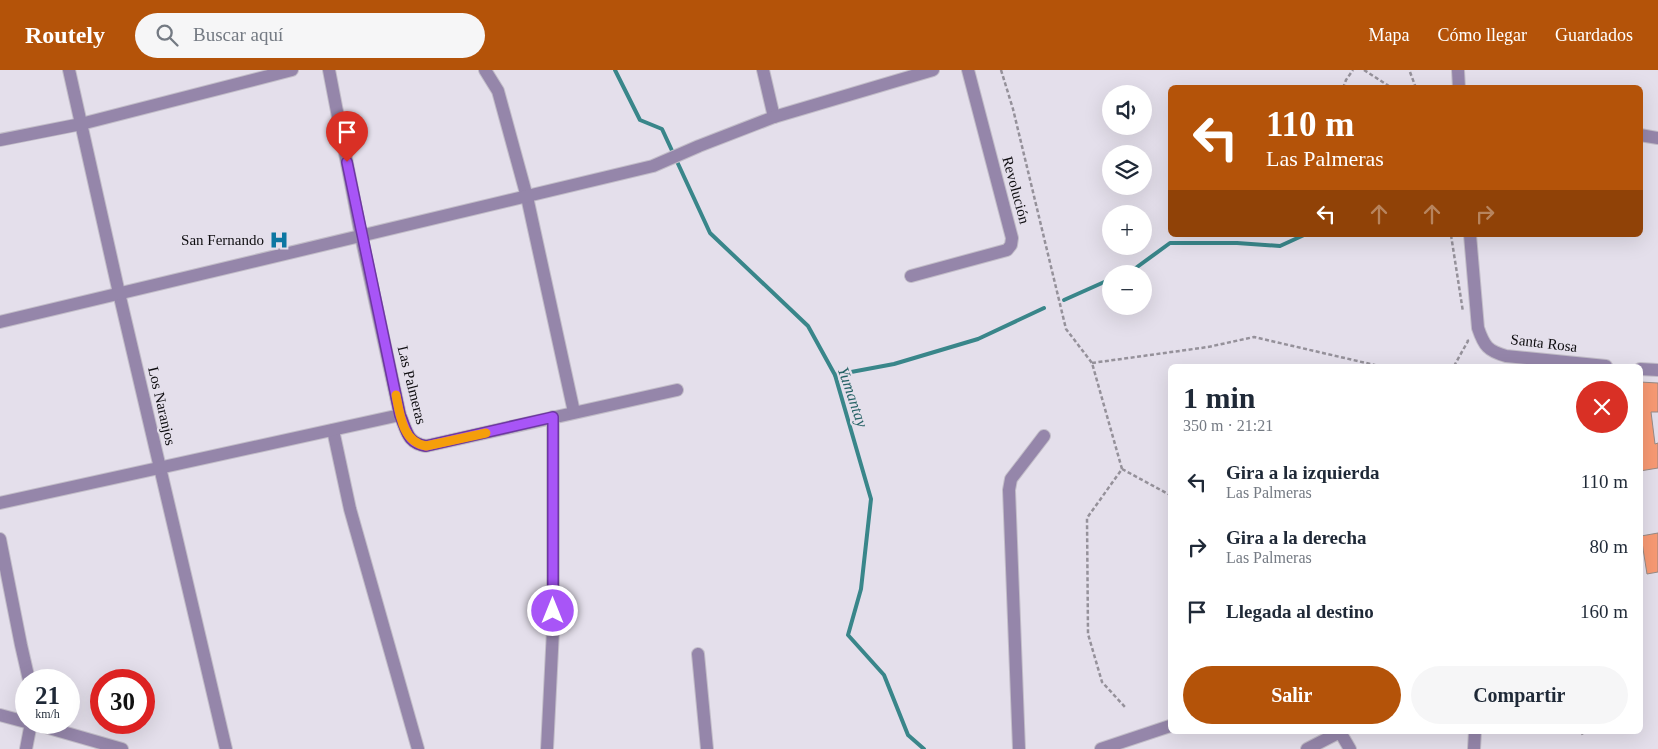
<!DOCTYPE html>
<html lang="es">
<head>
<meta charset="utf-8">
<style>
	:root { --surface:#fff; --page:#f6f6f7; --text:#1f2937; --muted:#747a83; --accent:#b45309 }
	body { margin:0; font-family:Georgia,serif; background:var(--page); color:var(--text); height:100vh; display:flex; flex-direction:column; font-size:19px; white-space:nowrap }
	* { box-sizing:border-box; margin:0 }
	p { font-size:16px; color:var(--muted) }
	.icon { flex:none; width:28px; height:28px; fill:none; stroke:currentColor; stroke-width:2; stroke-linecap:round; stroke-linejoin:round }
	.map { position:relative; flex:1; overflow:hidden }
	.sheet { position:absolute; left:1168px; top:294px; width:475px; height:370px; display:flex; flex-direction:column; background:var(--surface); border-radius:8px; box-shadow:0 5px 20px #0002 }
	.sheet>* { flex:none }
	.banner { position:absolute; left:1168px; top:15px; width:475px; height:152px; border-radius:8px; box-shadow:0 5px 20px #0002; background:#b45309; color:#fff; overflow:hidden }
	.tools { position:absolute; left:1102px; top:15px; display:grid; gap:10px }
	.tools a { display:grid; place-items:center; width:50px; height:50px; border-radius:50%; background:var(--surface); box-shadow:0 5px 20px #0002; font-size:25px }
	.speed { position:absolute; left:15px; top:599px; display:flex; gap:10px; font-size:25px; font-weight:700; text-align:center }
	.speed>* { display:grid; place-content:center; width:65px; height:65px; border-radius:50%; background:var(--surface); box-shadow:0 5px 20px #0002; line-height:1 }
	.speed small { font-size:12px; font-weight:400 }
	.speed .limit { border:8px solid #d22; background:#fff; color:#111 }
	.pin { position:absolute; display:grid; place-items:center; width:42px; height:42px; color:#fff; margin:-51px -21px; border-radius:50% 50% 50% 0; rotate:-45deg; box-shadow:0 0 5px #0007 }
	.pin .icon { rotate:45deg }
	.me { position:absolute; width:55px; margin:-28px; rotate:0deg; stroke-linejoin:round; filter:drop-shadow(0 0 4px #0008) }
	.turn { display:flex; align-items:center; gap:18px; height:105px; padding:0 15px; font-size:22px }
	.turn .icon { width:65px; height:65px; stroke-width:2.5 }
	.turn b { display:block; font-size:35px; line-height:42px }
	.lanes { display:flex; align-items:center; height:48px; padding:0 15px; background:#0003; justify-content:center; gap:25px; direction:ltr }
	.lanes .off { opacity:.35 }
	.round { display:grid; place-items:center; flex:none; width:52px; height:52px; border-radius:26px; background:var(--page) }
	.overview { display:flex; align-items:center; justify-content:space-between; height:85px; padding:0 15px }
	h1 { font-size:30px; font-weight:700; line-height:38px }
	.button { display:flex; gap:10px; margin-top:auto; padding:10px 15px }
	.button a { flex:1; height:58px; border-radius:30px; background:var(--accent); color:#fff; font-size:20px; font-weight:700; line-height:58px; text-align:center }
	.button a+a { background:var(--page); color:var(--text) }
	ul { padding:0; list-style:none }
	li { display:flex; align-items:center; gap:15px; height:65px; padding:0 15px }
	li div { flex:1 }
	li b { display:block; font-size:19px }
	li em { font-style:normal }
	header { display:flex; align-items:center; gap:30px; box-sizing:border-box; height:70px; padding:0 25px; background:var(--accent); color:#fff }
	header strong { font-size:24px }
	nav { display:flex; gap:28px; margin-inline-start:auto; font-size:18px }
	.search { width:350px; height:45px; background:var(--page); display:flex; align-items:center; gap:12px; box-sizing:border-box; padding:0 18px; border-radius:28px; color:var(--muted); font-size:19px }
	.map>svg:first-child { display:block }
	.lines { fill:none; stroke-linecap:round; stroke-linejoin:round }
	.stream { stroke:#39868a; stroke-width:4 }
	.building { fill:#f89a74; stroke:#978b86 }
	.minor-casing { stroke:#c2bdc8; stroke-width:14 }
	.path { stroke:#95919a; stroke-width:2.5; stroke-dasharray:4 2.5; stroke-linecap:butt }
	.minor { stroke:#9586aa; stroke-width:12 }
	.route-casing { stroke:#6d37a1; stroke-width:12 }
	.route { stroke:#a855f7; stroke-width:9 }
	.slow { stroke:#f59e0b; stroke-width:9 }
	.labels { text-anchor:middle; dominant-baseline:central; stroke-width:4.5; stroke-linejoin:round; paint-order:stroke }
	.street-label { font-size:15px; fill:#0e0d10; stroke:#e4dfeb }
	.poi-label { font-size:15px; fill:#0e0d10; stroke:#e4dfeb; text-anchor:end }
	.water-label { font-size:16px; font-style:italic; fill:#256265; stroke:#e4dfeb }
</style>
</head>
<body>
<header>
<strong>Routely</strong>
<div class="search"><svg class="icon" aria-label="search" viewBox="0 0 24 24"><circle cx="10" cy="10" r="6"/><path d="M15 15l6 6"/></svg>Buscar aquí</div>
<nav><a>Mapa</a><a>Cómo llegar</a><a>Guardados</a></nav>
</header>
<div class="map">
<svg width="1658" height="679" viewBox="0 0 1658 679">
	<rect width="100%" height="100%" fill="#e4dfeb"/>
	<g class="lines">
		<!-- stream -->
		<g class="stream">
			<polyline points="615,0 640,50 662,59 710,163 808,256 835,305 871,429 861,519 848,565 884,605 908,665 924,679"/>
			<polyline points="1124,204 1133,200 1170,173 1237,173 1280,176 1304,165"/>
			<polyline points="1064,230 1111,209"/>
			<polyline points="835,305 894,294 978,269 1044,238"/>
		</g>
	</g>
	<!-- building -->
	<g class="building">
		<polygon points="1640,312 1658,313 1658,342 1651,342 1655,374 1658,373 1658,398 1640,401"/>
		<polygon points="1658,463 1658,502 1647,504 1641,466"/>
	</g>
	<g class="lines">
		<!-- minor casing -->
		<g class="minor-casing">
			<g id="minor">
				<polyline points="69,0 119,223 226,679"/>
				<path d="M329 0 361 166 400 345C407 361 407 373 426 376L677 320"/>
				<polyline points="485,0 498,21 527,127 574,342"/>
				<polyline points="763,0 774,47"/>
				<polyline points="1458,0 1459,18"/>
				<polyline points="1640,65 1658,68"/>
				<polyline points="0,70 81,54 292,0"/>
				<path d="M1470 165 1478 258C1484 276 1488 281 1506 286L1606 296"/>
				<polyline points="911,206 1007,180 1011,175 1012,168 968,0"/>
				<polyline points="0,252 653,96 699,76 774,47 933,0"/>
				<polyline points="1640,299 1658,300"/>
				<polyline points="333,360 350,439 418,679"/>
				<polyline points="0,433 400,345"/>
				<polyline points="0,469 21,575 29,610"/>
				<polyline points="698,584 707,679"/>
				<polyline points="0,645 26,652"/>
				<polyline points="28,652 122,679"/>
				<polyline points="26,679 31,653"/>
				<polyline points="547,679 553,560 553,347"/>
				<polyline points="1019,679 1009,420 1011,409 1044,366"/>
				<polyline points="1101,679 1170,656"/>
				<polyline points="1307,679 1340,662 1350,679"/>
				<polyline points="1474,679 1475,661"/>
			</g>
		</g>
		<!-- path -->
		<g class="path">
			<polyline points="1001,0 1013,39 1066,259 1092,293 1122,399 1087,448 1088,564 1102,612 1125,637"/>
			<polyline points="1364,0 1392,18"/>
			<polyline points="1410,2 1416,18"/>
			<polyline points="1343,18 1346,10 1353,0"/>
			<polyline points="1451,165 1463,242"/>
			<polyline points="1092,293 1208,277 1254,267 1379,296"/>
			<polyline points="1454,296 1468,271 1467,268"/>
			<polyline points="1122,399 1170,425"/>
			<polyline points="1581,661 1583,665"/>
		</g>
		<!-- minor -->
		<use href="#minor" class="minor"/>
	</g>
	<g class="lines">
		<!-- route casing -->
		<g class="route-casing">
			<path id="route" d="M347 92 400 345C407 361 407 373 426 376L553 347V541"/>
		</g>
		<!-- route -->
		<use href="#route" class="route"/>
		<!-- slow -->
		<path class="slow" d="M396 325C400 346 403 372 426 376L486 363"/>
	</g>
	<!-- icons -->
	<defs>
		<g id="hospital-bare" transform="scale(1.5)"><path d="M-5-5h3v3.5h4V-5h3V5h-3V1.5h-4V5h-3Z" fill="#0c77a2" stroke="#e4dfeb" stroke-width="2.5" paint-order="stroke"/></g>
	</defs>
	<g fill-rule="evenodd">
		<use href="#hospital-bare" x="279" y="170"/>
	</g>
	<g class="labels">
		<!-- street labels -->
		<g class="street-label">
			<text transform="translate(1016 120) rotate(75)">Revolución</text>
			<text transform="translate(1544 273) rotate(7)">Santa Rosa</text>
			<text transform="translate(412 315) rotate(76)">Las Palmeras</text>
			<text transform="translate(162 336) rotate(77)">Los Naranjos</text>
		</g>
		<!-- poi labels -->
		<g class="poi-label">
			<text x="264" y="170">San Fernando</text>
		</g>
		<!-- water labels -->
		<g class="water-label">
			<text transform="translate(853 327) rotate(71)">Yumantay</text>
		</g>
	</g>
</svg>
<div class="tools">
<a><svg class="icon" aria-label="sound" viewBox="0 0 24 24"><path d="M4 9h4l5-4v14l-5-4H4zM17 9q2 3 0 6"/></svg></a>
<a><svg class="icon" aria-label="layers" viewBox="0 0 24 24"><path d="M12 4l9 5-9 5-9-5zM3 14l9 5 9-5"/></svg></a>
<a>+</a>
<a>−</a>
</div>
<div class="speed"><div>21<small>km/h</small></div><div class="limit">30</div></div>
<div class="pin" style="left:347px;top:92px;background:#d93025"><svg class="icon" aria-label="arrive" viewBox="0 0 24 24"><path d="M6 21V4h12l-3 4 3 4H6"/></svg></div>
<svg class="me" style="left:553px;top:541px" viewBox="-20 -20 40 40"><circle r="17" fill="#a855f7" stroke="#fff" stroke-width="3"/><path d="M0-11L8 9 0 5-8 9z" fill="#fff"/></svg>
<div class="banner">
<div class="turn"><svg class="icon" aria-label="left" viewBox="0 0 24 24"><path d="M17 20v-9H6M10 6l-5 5 5 5"/></svg><div><b>110 m</b>Las Palmeras</div></div>
<div class="lanes"><svg class="icon" aria-label="left" viewBox="0 0 24 24"><path d="M17 20v-9H6M10 6l-5 5 5 5"/></svg><svg class="icon off" aria-label="ahead" viewBox="0 0 24 24"><path d="M12 20V5M6 11l6-6 6 6"/></svg><svg class="icon off" aria-label="ahead" viewBox="0 0 24 24"><path d="M12 20V5M6 11l6-6 6 6"/></svg><svg class="icon off" aria-label="right" viewBox="0 0 24 24"><path d="M7 20v-9h11M14 6l5 5-5 5"/></svg></div>
</div>
<section class="sheet">
<div class="overview"><div><h1>1 min</h1><p>350 m · 21:21</p></div><a class="round" style="background:#d93025;color:#fff"><svg class="icon" aria-label="close" viewBox="0 0 24 24"><path d="M6 6l12 12M18 6L6 18"/></svg></a></div>
<ul>
<li><svg class="icon" aria-label="left" viewBox="0 0 24 24"><path d="M17 20v-9H6M10 6l-5 5 5 5"/></svg><div><b>Gira a la izquierda</b><p>Las Palmeras</p></div><em>110 m</em></li>
<li><svg class="icon" aria-label="right" viewBox="0 0 24 24"><path d="M7 20v-9h11M14 6l5 5-5 5"/></svg><div><b>Gira a la derecha</b><p>Las Palmeras</p></div><em>80 m</em></li>
<li><svg class="icon" aria-label="arrive" viewBox="0 0 24 24"><path d="M6 21V4h12l-3 4 3 4H6"/></svg><div><b>Llegada al destino</b></div><em>160 m</em></li>
</ul>
<div class="button"><a>Salir</a><a>Compartir</a></div>
</section>
</div>
</body>
</html>
